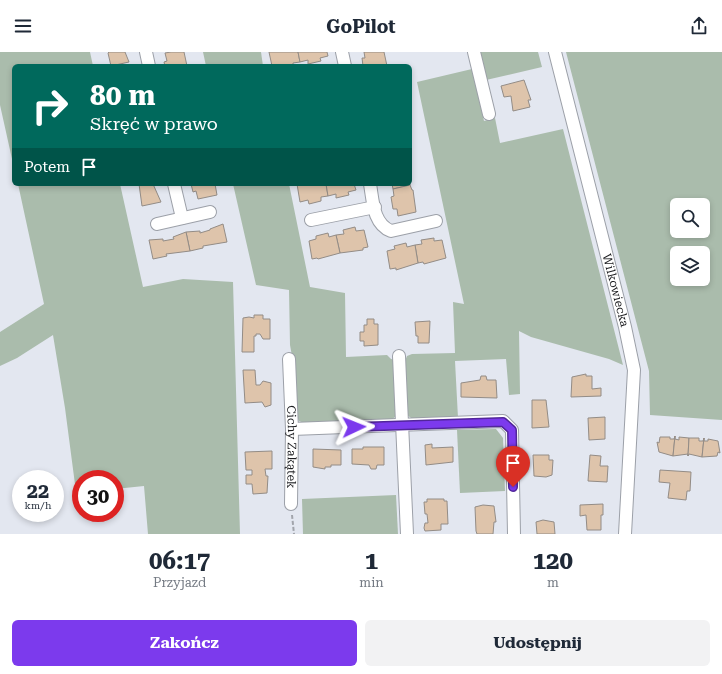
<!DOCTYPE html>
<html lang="pl">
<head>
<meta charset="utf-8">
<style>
	:root { --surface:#fff; --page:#f2f2f3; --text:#1f2937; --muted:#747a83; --accent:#7c3aed }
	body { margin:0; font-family:"Roboto Serif",serif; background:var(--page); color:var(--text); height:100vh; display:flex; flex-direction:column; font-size:15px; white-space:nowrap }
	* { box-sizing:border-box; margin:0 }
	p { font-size:13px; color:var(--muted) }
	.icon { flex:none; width:22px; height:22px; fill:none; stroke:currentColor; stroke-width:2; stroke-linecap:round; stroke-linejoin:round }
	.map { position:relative; height:482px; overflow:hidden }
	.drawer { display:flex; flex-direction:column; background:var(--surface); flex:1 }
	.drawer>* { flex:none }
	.top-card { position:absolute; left:12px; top:12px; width:400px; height:122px; border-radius:6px; box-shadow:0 2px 6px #0003; background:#00695c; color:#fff; overflow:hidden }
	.buttons { position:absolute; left:670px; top:146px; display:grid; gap:8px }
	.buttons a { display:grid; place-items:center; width:40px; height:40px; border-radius:6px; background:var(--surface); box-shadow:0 2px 6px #0003; font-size:20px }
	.speed { position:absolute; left:12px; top:418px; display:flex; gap:8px; font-size:20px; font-weight:700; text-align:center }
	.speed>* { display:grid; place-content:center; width:52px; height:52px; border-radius:50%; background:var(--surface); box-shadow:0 2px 6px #0003; line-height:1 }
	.speed small { font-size:10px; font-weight:400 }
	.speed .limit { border:6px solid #d22; background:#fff; color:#111 }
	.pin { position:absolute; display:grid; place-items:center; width:34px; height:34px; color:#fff; margin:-41px -17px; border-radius:50% 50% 50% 0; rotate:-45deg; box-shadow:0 0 4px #0007 }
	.pin .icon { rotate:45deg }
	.me { position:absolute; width:44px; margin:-22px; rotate:88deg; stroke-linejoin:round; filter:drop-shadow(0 0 3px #0008) }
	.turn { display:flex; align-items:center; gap:14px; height:84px; padding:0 12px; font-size:18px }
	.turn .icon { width:52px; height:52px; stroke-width:2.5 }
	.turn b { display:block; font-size:28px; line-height:34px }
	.then { display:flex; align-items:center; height:38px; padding:0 12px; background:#0003; gap:8px; font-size:15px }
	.eta { display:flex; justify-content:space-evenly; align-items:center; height:68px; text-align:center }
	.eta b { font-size:24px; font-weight:700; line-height:28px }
	.primary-button { display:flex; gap:8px; margin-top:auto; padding:8px 12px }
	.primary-button a { flex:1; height:46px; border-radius:6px; background:var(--accent); color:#fff; font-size:16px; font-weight:700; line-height:46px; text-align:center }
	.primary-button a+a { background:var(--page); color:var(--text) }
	header { display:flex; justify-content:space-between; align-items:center; height:52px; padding:0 12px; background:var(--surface); font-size:18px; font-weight:700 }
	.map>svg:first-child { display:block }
	.green { fill:#aabcac; fill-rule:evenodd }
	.building { fill:#dec4ab; stroke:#938c86 }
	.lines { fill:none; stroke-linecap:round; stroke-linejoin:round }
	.minor-casing { stroke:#9ca0a8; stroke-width:14 }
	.path { stroke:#a1a4ab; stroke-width:2; stroke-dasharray:4 2; stroke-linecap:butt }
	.minor { stroke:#fff; stroke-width:12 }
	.route-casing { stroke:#51269a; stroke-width:10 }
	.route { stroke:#7c3aed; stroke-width:7 }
	.labels { text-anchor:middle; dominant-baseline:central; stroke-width:4; stroke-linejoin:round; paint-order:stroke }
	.street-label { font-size:12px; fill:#1c1d20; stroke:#e3e7f0 }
</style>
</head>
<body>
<header><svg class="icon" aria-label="menu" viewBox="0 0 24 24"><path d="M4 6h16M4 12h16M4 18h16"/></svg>GoPilot<svg class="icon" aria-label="share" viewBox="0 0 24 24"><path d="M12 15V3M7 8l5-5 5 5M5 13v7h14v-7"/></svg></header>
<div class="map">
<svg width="722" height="482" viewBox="0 0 722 482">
	<rect width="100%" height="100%" fill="#e3e7f0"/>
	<!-- green -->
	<g class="green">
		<polygon points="0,0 90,0 93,14 14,14 14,116 0,53"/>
		<polygon points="203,0 261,0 263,14 206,14"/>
		<polygon points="479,0 538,0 542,15 486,28"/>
		<path d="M566 0H722V368L650 363 649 319ZM677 153H703V179H677ZM677 201H703V227H677Z"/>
		<polygon points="472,17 484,69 495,66 500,91 563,77 623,313 609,307 531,285 519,279 520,342 509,343 506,307 455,309 458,366 414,368 407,363 405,309 407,304 412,302 455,301 453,250 464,252 417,30"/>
		<polygon points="18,132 120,132 143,235 183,227 233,230 240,482 148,482 144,434 115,437 115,427 81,427 81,441 76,440 65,356 53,283 17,306 0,314 0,280 44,252"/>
		<polygon points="233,132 289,132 310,235 345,241 346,305 387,303 391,307 395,308 396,356 395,365 390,369 309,373 299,369 295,360 292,304 290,293 289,238 256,233"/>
		<polygon points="496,377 503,386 505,439 460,441 457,378"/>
		<polygon points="396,443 398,482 303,482 302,447"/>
	</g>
	<!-- building -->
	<g class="building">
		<polygon points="109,0 125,0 129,10 111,14 108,1"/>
		<polygon points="171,0 184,0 187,14 165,14 164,10 167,9 165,1"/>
		<polygon points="269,0 298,0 300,10 293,11 293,14 272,14"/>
		<polygon points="298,0 327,0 328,4 320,6 321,9 308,12 308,8 300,10"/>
		<polygon points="364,0 384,0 387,14 363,14 362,6 365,6"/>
		<polygon points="524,28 531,48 528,48 530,55 513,59 511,44 504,45 501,34"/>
		<polygon points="410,131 410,133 393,137 392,132"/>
		<polygon points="139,132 153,132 161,150 142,154"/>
		<polygon points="191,132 215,132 217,143 198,147 196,139 193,140"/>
		<polygon points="297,132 326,132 328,144 321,145 321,149 309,152 308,148 300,150"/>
		<polygon points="326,132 354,132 356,138 348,140 349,143 336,146 336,142 328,144"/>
		<polygon points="410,133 412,138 413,138 416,160 398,164 397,157 393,157 391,145 394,144 393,137"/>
		<polygon points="223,172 227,190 203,194 203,196 190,199 186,180 200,179 200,181 210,178 210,177"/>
		<polygon points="355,175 356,179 364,178 368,195 363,196 363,198 340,201 336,183 344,182 343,178"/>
		<polygon points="186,180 190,199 166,202 167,204 153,207 149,188 163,187 163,189 174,187 173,185"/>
		<polygon points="328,181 329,185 336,183 340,201 318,207 317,206 312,207 309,189 316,187 316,184"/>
		<polygon points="434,186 434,189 442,188 446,206 424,212 423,210 418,211 415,193 422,192 421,188"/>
		<polygon points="406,191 407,195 415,193 418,211 396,218 396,216 390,217 387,199 395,197 394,194"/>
		<polygon points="254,263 263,263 263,267 270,267 270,287 263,287 260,282 256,282 256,284 254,284 254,300 242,300 243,266 249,265 254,266"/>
		<polygon points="367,267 374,267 374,272 378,272 378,293 364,294 364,289 360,289 360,280 364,280 364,273 367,273"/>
		<polygon points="430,269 429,291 418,291 418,284 416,284 415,270"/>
		<polygon points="243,318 255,318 256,333 260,333 263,329 271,331 271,353 265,355 262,350 245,351"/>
		<polygon points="586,322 586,324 592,324 592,337 601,336 601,344 571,345 572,325"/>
		<polygon points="481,324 486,324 487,328 496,328 497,346 461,345 461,331 480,328"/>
		<polygon points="532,348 546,348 549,375 532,376"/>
		<polygon points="605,365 605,387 589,388 588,366"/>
		<polygon points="675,384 673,404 659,400 657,390 659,391 660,385 670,385 670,387 674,387"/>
		<polygon points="675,384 675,387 679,388 679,385 689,386 688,404 688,402 673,404"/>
		<polygon points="689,386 699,386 699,389 703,389 704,386 702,405 689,402 688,404"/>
		<polygon points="704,386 704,389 708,389 708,387 718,389 720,401 718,400 717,404 702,405"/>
		<polygon points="432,392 432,396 453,395 453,410 426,413 425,393"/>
		<polygon points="363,395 384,395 384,413 377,413 376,417 371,417 369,413 352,412 352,397 363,397"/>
		<polygon points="313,397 341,398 341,413 331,413 331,415 325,415 325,417 313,415"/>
		<polygon points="272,399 272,417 265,417 266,424 268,424 267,441 253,442 252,432 246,432 246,423 252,423 252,418 246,418 245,400"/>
		<polygon points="533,403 549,403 549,408 553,408 552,423 546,425 534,424"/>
		<polygon points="590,403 601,404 600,414 608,414 607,430 588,429"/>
		<polygon points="660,418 691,420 690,439 687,439 686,448 668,446 670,431 659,430"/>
		<polygon points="427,447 444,447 444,449 447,449 448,472 441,472 441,478 425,479 424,476 425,471 428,471 427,462 425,462 424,450 427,450"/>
		<polygon points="603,452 603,463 601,463 601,478 587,478 586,463 580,464 580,453"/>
		<polygon points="483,453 494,454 496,470 494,470 493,482 477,482 476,479 475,455"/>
		<polygon points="543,468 554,470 555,482 537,482 536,470"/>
	</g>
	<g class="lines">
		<!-- minor casing -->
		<g class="minor-casing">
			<g id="minor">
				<polyline points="146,0 149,14"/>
				<polyline points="342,0 345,14"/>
				<polyline points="474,0 489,62"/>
				<path id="s1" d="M555 0 625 275 634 318 625 482"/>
				<polyline points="174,132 182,166"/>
				<path d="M370 132C373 149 373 172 391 179L436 169"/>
				<polyline points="311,168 375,155"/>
				<polyline points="157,172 210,160"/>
				<polyline points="399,304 407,482"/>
				<path id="s2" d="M289 307 292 377 291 452"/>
				<polyline points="292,377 503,369 512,378 514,482"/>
			</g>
		</g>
		<!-- path -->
		<polyline class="path" points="292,463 294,482"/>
		<!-- minor -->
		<use href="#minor" class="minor"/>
	</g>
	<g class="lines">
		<!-- route casing -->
		<g class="route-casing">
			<polyline id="route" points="354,375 503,370 512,378 513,435"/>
		</g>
		<!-- route -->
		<use href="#route" class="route"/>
	</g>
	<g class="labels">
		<!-- street labels -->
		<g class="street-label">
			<text stroke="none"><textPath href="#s1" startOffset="246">Wilkowiecka</textPath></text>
			<text stroke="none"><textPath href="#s2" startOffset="88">Cichy Zakątek</textPath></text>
		</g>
	</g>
</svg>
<div class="buttons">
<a><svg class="icon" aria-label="search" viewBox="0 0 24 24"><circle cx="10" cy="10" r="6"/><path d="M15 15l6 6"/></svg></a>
<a><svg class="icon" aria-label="layers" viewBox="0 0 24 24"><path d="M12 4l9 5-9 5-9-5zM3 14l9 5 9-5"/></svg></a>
</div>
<div class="speed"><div>22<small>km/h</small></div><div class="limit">30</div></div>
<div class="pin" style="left:513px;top:435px;background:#d93025"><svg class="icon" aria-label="arrive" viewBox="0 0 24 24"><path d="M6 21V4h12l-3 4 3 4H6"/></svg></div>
<svg class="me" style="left:354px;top:375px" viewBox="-20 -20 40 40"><path d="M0-17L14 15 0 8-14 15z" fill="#7c3aed" stroke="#fff" stroke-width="4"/></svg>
<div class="top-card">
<div class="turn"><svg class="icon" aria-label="right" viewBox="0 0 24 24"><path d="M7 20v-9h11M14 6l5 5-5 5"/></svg><div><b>80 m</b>Skręć w prawo</div></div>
<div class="then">Potem<svg class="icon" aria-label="arrive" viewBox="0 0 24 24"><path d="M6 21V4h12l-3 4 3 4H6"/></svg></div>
</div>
</div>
<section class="drawer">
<div class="eta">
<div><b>06:17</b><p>Przyjazd</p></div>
<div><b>1</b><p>min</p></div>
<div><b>120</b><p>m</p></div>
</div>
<div class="primary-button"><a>Zakończ</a><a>Udostępnij</a></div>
</section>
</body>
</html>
